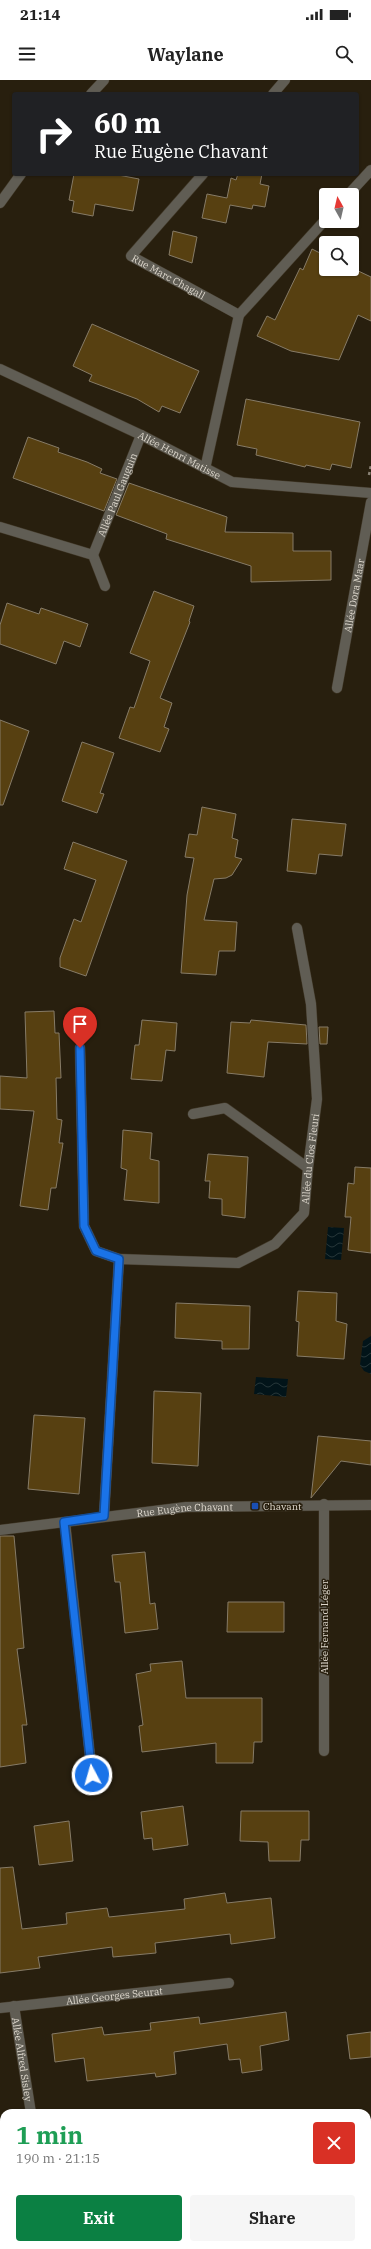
<!DOCTYPE html>
<html lang="en">
<head>
<meta charset="utf-8">
<style>
	:root { --surface:#fff; --page:#f6f6f6; --text:#222; --muted:#767676; --accent:#0b8043 }
	body { margin:0; font-family:"IBM Plex Serif",serif; background:var(--page); color:var(--text); height:100vh; display:flex; flex-direction:column; font-size:15px; white-space:nowrap }
	* { box-sizing:border-box; margin:0 }
	p { font-size:13px; color:var(--muted) }
	.icon { flex:none; width:22px; height:22px; fill:none; stroke:currentColor; stroke-width:2; stroke-linecap:round; stroke-linejoin:round }
	.map { position:relative; flex:1; overflow:hidden }
	.side { position:absolute; left:0px; top:2029px; width:371px; height:140px; display:flex; flex-direction:column; background:var(--surface); border-radius:12px 12px 0 0; box-shadow:0 1px 3px #0004 }
	.side>* { flex:none }
	.hud { position:absolute; left:12px; top:12px; width:347px; height:84px; border-radius:4px; box-shadow:0 1px 3px #0004; background:#202124; color:#fff; overflow:hidden }
	.needle { width:26px; rotate:352deg }
	.buttons { position:absolute; left:319px; top:108px; display:grid; gap:8px }
	.buttons a { display:grid; place-items:center; width:40px; height:40px; border-radius:4px; background:var(--surface); box-shadow:0 1px 3px #0004; font-size:20px }
	.pin { position:absolute; display:grid; place-items:center; width:34px; height:34px; color:#fff; margin:-41px -17px; border-radius:50% 50% 50% 0; rotate:-45deg; box-shadow:0 0 4px #0007 }
	.pin .icon { rotate:45deg }
	.me { position:absolute; width:44px; margin:-22px; rotate:354deg; stroke-linejoin:round; filter:drop-shadow(0 0 3px #0008) }
	.turn { display:flex; align-items:center; gap:14px; height:84px; padding:0 16px; font-size:18px }
	.turn .icon { width:52px; height:52px; stroke-width:2.5 }
	.turn b { display:block; font-size:28px; line-height:34px }
	.round { display:grid; place-items:center; flex:none; width:42px; height:42px; border-radius:4px; background:var(--page) }
	.headline { display:flex; align-items:center; justify-content:space-between; height:68px; padding:0 16px }
	h1 { font-size:24px; font-weight:800; line-height:30px; color:#1e9e55 }
	.primary-button { display:flex; gap:8px; margin-top:auto; padding:8px 16px }
	.primary-button a { flex:1; height:46px; border-radius:4px; background:var(--accent); color:#fff; font-size:16px; font-weight:800; line-height:46px; text-align:center }
	.primary-button a+a { background:var(--page); color:var(--text) }
	.status { display:flex; justify-content:space-between; align-items:center; height:28px; padding:0 20px; background:var(--surface); direction:ltr }
	.status svg { height:11px; fill:currentColor }
	header { display:flex; justify-content:space-between; align-items:center; height:52px; padding:0 16px; background:var(--surface); font-size:18px; font-weight:800 }
	.map>svg:first-child { display:block }
	.water { fill:url(#water-waves) }
	.building { fill:#574011; stroke:#867b67 }
	.lines { fill:none; stroke-linecap:round; stroke-linejoin:round }
	.minor-casing { stroke:#423929; stroke-width:11 }
	.path { stroke:#8a8275; stroke-width:2.5; stroke-dasharray:3 3; stroke-linecap:butt }
	.minor { stroke:#605d54; stroke-width:10 }
	.route-casing { stroke:#114b97; stroke-width:10 }
	.route { stroke:#1a73e8; stroke-width:7 }
	.transit-dot { fill:#1a4fb4; stroke:#281f0e; stroke-width:1.5 }
	.labels { text-anchor:middle; dominant-baseline:central; stroke-width:3; stroke-linejoin:round; paint-order:stroke }
	.street-label { font-size:10px; fill:#dfd9ce; stroke:#281f0e }
	.poi-label { font-size:10px; fill:#dfd9ce; stroke:#281f0e; text-anchor:start }
</style>
</head>
<body>
<div class="status"><b>21:14</b><svg viewBox="0 0 49 12"><path d="M0 12V9h3v3zM5 12V6h3v6zM10 12V3h3v9zM15 12V0h3v12zM26 1h20v11H26zM47 4h2v5h-2z"/></svg></div>
<header><svg class="icon" aria-label="menu" viewBox="0 0 24 24"><path d="M4 6h16M4 12h16M4 18h16"/></svg>Waylane<svg class="icon" aria-label="search" viewBox="0 0 24 24"><circle cx="10" cy="10" r="6"/><path d="M15 15l6 6"/></svg></header>
<div class="map">
<svg width="371" height="2169" viewBox="0 0 371 2169">
	<defs>
		<pattern id="water-waves" width="16" height="10" patternUnits="userSpaceOnUse"><rect width="16" height="10" fill="#021419"/><path d="M0 5q4-4 8 0t8 0" fill="none" stroke="#263639"/></pattern>
	</defs>
	<rect width="100%" height="100%" fill="#281f0e"/>
	<!-- water -->
	<g class="water">
		<polygon points="328,1147 344,1148 341,1180 325,1179"/>
		<polygon points="371,1256 371,1294 364,1291 360,1285 363,1261"/>
		<polygon points="256,1297 288,1299 286,1317 254,1314"/>
	</g>
	<!-- building -->
	<g class="building">
		<polygon points="74,94 113,94 139,99 133,131 95,124 93,136 72,132 74,121 69,120"/>
		<polygon points="238,94 262,94 260,104 269,106 265,127 253,125 252,129 230,125 226,143 202,138 207,114 227,118 231,98 236,100"/>
		<polygon points="173,151 197,157 192,183 169,175"/>
		<polygon points="312,169 326,176 326,189 352,188 371,197 371,241 358,235 339,280 291,271 257,256 267,236 275,240 300,188 303,190"/>
		<polygon points="92,244 199,291 180,333 162,326 159,332 137,319 89,301 92,295 73,286"/>
		<polygon points="246,319 360,342 351,388 332,384 330,390 306,385 305,387 256,375 257,369 237,365"/>
		<polygon points="28,357 59,368 58,372 87,382 102,389 100,393 117,399 104,431 13,398"/>
		<polygon points="129,403 227,437 225,452 293,453 293,471 331,471 331,500 251,502 251,486 166,459 167,454 116,435"/>
		<polygon points="154,511 194,526 189,541 190,542 160,618 172,623 164,647 169,649 160,672 119,658 130,627 134,628 150,581 130,573"/>
		<polygon points="7,523 39,534 41,528 88,544 80,567 64,561 56,584 0,564 0,545"/>
		<polygon points="0,640 29,651 3,725 0,725"/>
		<polygon points="82,662 114,673 100,713 104,714 97,733 62,721"/>
		<polygon points="202,727 236,734 232,758 238,760 235,777 242,779 232,795 226,798 214,799 204,840 237,842 235,871 219,871 216,895 181,893 187,815 194,778 185,777 189,754 197,755"/>
		<polygon points="292,739 346,744 342,776 319,774 316,794 287,791"/>
		<polygon points="73,762 127,781 86,896 60,887 60,878 74,839 81,842 96,800 64,789"/>
		<polygon points="54,931 55,953 59,953 60,975 61,998 56,998 57,1039 62,1040 59,1063 63,1063 56,1108 51,1108 48,1130 20,1126 34,1031 0,1029 0,996 27,998 25,932"/>
		<polygon points="142,940 177,943 175,971 166,970 162,1001 131,999 135,965 139,965"/>
		<polygon points="251,940 306,945 307,964 268,962 264,997 227,993 231,942 250,943"/>
		<polygon points="319,947 328,947 327,964 320,964"/>
		<polygon points="123,1050 152,1053 150,1079 159,1081 159,1123 124,1120 127,1090 121,1088"/>
		<polygon points="208,1074 248,1077 245,1138 222,1135 222,1119 209,1118 210,1101 205,1101"/>
		<polygon points="355,1087 371,1088 371,1173 348,1170 351,1137 345,1137 348,1103 354,1104"/>
		<polygon points="298,1211 337,1213 336,1241 347,1244 344,1279 297,1276 299,1242 296,1241"/>
		<polygon points="176,1223 250,1226 249,1269 222,1269 222,1261 175,1258"/>
		<polygon points="154,1311 201,1313 198,1386 152,1383"/>
		<polygon points="34,1335 85,1338 79,1414 28,1409"/>
		<polygon points="318,1356 371,1361 371,1385 341,1381 311,1418"/>
		<polygon points="0,1456 14,1456 24,1568 17,1569 27,1645 22,1645 26,1683 0,1687"/>
		<polygon points="145,1472 150,1524 155,1523 158,1549 125,1553 120,1502 115,1502 112,1475"/>
		<polygon points="228,1522 284,1522 284,1552 227,1552"/>
		<polygon points="182,1581 186,1618 262,1618 262,1662 254,1662 253,1683 216,1683 216,1663 142,1672 139,1646 143,1645 136,1594 151,1591 150,1584"/>
		<polygon points="183,1726 188,1765 153,1770 152,1758 144,1759 141,1732"/>
		<polygon points="241,1731 309,1731 309,1760 301,1760 300,1781 269,1781 268,1762 240,1761"/>
		<polygon points="69,1741 73,1781 39,1785 34,1746"/>
		<polygon points="13,1787 22,1849 67,1844 66,1833 107,1828 109,1837 185,1829 184,1819 225,1813 227,1823 271,1818 275,1858 231,1864 230,1854 155,1863 156,1873 113,1877 112,1867 38,1877 40,1888 0,1893 0,1788"/>
		<polygon points="286,1932 289,1960 260,1966 262,1990 242,1993 240,1979 229,1980 227,1964 174,1972 176,1994 156,1997 155,1993 87,2001 84,1978 55,1982 52,1954 102,1947 104,1955 151,1950 150,1943 199,1937 200,1944"/>
		<polygon points="371,1952 371,1977 350,1979 347,1955"/>
	</g>
	<g class="lines">
		<!-- minor casing -->
		<g class="minor-casing">
			<g id="minor">
				<polyline points="91,14 104,0"/>
				<polyline points="273,14 285,0"/>
				<path id="s1" d="M203 94 131 176 239 235"/>
				<polyline points="348,115 371,90"/>
				<polyline points="0,123 21,94"/>
				<path id="s2" d="M0 289 141 355 232 402 371 413"/>
				<polyline points="205,389 239,235 326,139"/>
				<polyline points="0,447 93,475 105,506"/>
				<path id="s3" d="M93 475 141 355"/>
				<path id="s4" d="M337 608 371 422"/>
				<polyline points="80,968 84,1146 96,1171 119,1179"/>
				<polyline points="193,1034 225,1028 308,1088"/>
				<polyline points="324,1424 324,1671"/>
				<path id="s5" d="M104 1436 119 1179 238 1183 275 1164 304 1133 308 1088 317 1019 311 924 297 848"/>
				<polyline points="65,1442 92,1695"/>
				<path id="s6" d="M0 1450 186 1427 371 1425"/>
				<path id="s7" d="M14 1926 31 2033"/>
				<path id="s8" d="M0 1928 229 1903"/>
				<polyline points="242,2169 245,2165"/>
			</g>
		</g>
		<!-- path -->
		<polyline class="path" points="369,395 371,385"/>
		<!-- minor -->
		<use href="#minor" class="minor"/>
	</g>
	<g class="lines">
		<!-- route casing -->
		<g class="route-casing">
			<polyline id="route" points="80,968 84,1146 96,1171 119,1179 104,1436 64,1442 92,1695"/>
		</g>
		<!-- route -->
		<use href="#route" class="route"/>
	</g>
	<!-- markers -->
	<rect class="transit-dot" x="251" y="1422" width="8" height="8" rx="2"/>
	<g class="labels">
		<!-- street labels -->
		<g class="street-label">
			<text stroke="none"><textPath href="#s1" startOffset="152">Rue Marc Chagall</textPath></text>
			<text stroke="none"><textPath href="#s2" startOffset="199">Allée Henri Matisse</textPath></text>
			<text stroke="none"><textPath href="#s3" startOffset="65">Allée Paul Gauguin</textPath></text>
			<text stroke="none"><textPath href="#s4" startOffset="94">Allée Dora Maar</textPath></text>
			<text stroke="none"><textPath href="#s5" startOffset="515">Allée du Clos Fleuri</textPath></text>
			<text stroke="none"><textPath href="#s6" startOffset="186">Rue Eugène Chavant</textPath></text>
			<text transform="translate(324 1547) rotate(-90)">Allée Fernand Léger</text>
			<text stroke="none"><textPath href="#s8" startOffset="115">Allée Georges Seurat</textPath></text>
			<text stroke="none"><textPath href="#s7" startOffset="54">Allée Alfred Sisley</textPath></text>
		</g>
		<!-- poi labels -->
		<g class="poi-label">
			<text x="263" y="1426">Chavant</text>
		</g>
	</g>
</svg>
<div class="buttons">
<a><svg class="needle" viewBox="-14 -14 28 28"><path d="M0-13l5 13h-10z" fill="#e53935"/><path d="M0 13l5-13h-10z" fill="#767676"/></svg></a>
<a><svg class="icon" aria-label="search" viewBox="0 0 24 24"><circle cx="10" cy="10" r="6"/><path d="M15 15l6 6"/></svg></a>
</div>
<div class="pin" style="left:80px;top:968px;background:#d93025"><svg class="icon" aria-label="arrive" viewBox="0 0 24 24"><path d="M6 21V4h12l-3 4 3 4H6"/></svg></div>
<svg class="me" style="left:92px;top:1695px" viewBox="-20 -20 40 40"><circle r="17" fill="#1a73e8" stroke="#fff" stroke-width="3"/><path d="M0-11L8 9 0 5-8 9z" fill="#fff"/></svg>
<div class="hud">
<div class="turn"><svg class="icon" aria-label="right" viewBox="0 0 24 24"><path d="M7 20v-9h11M14 6l5 5-5 5"/></svg><div><b>60 m</b>Rue Eugène Chavant</div></div>
</div>
<section class="side">
<div class="headline"><div><h1>1 min</h1><p>190 m · 21:15</p></div><a class="round" style="background:#d93025;color:#fff"><svg class="icon" aria-label="close" viewBox="0 0 24 24"><path d="M6 6l12 12M18 6L6 18"/></svg></a></div>
<div class="primary-button"><a>Exit</a><a>Share</a></div>
</section>
</div>
</body>
</html>
